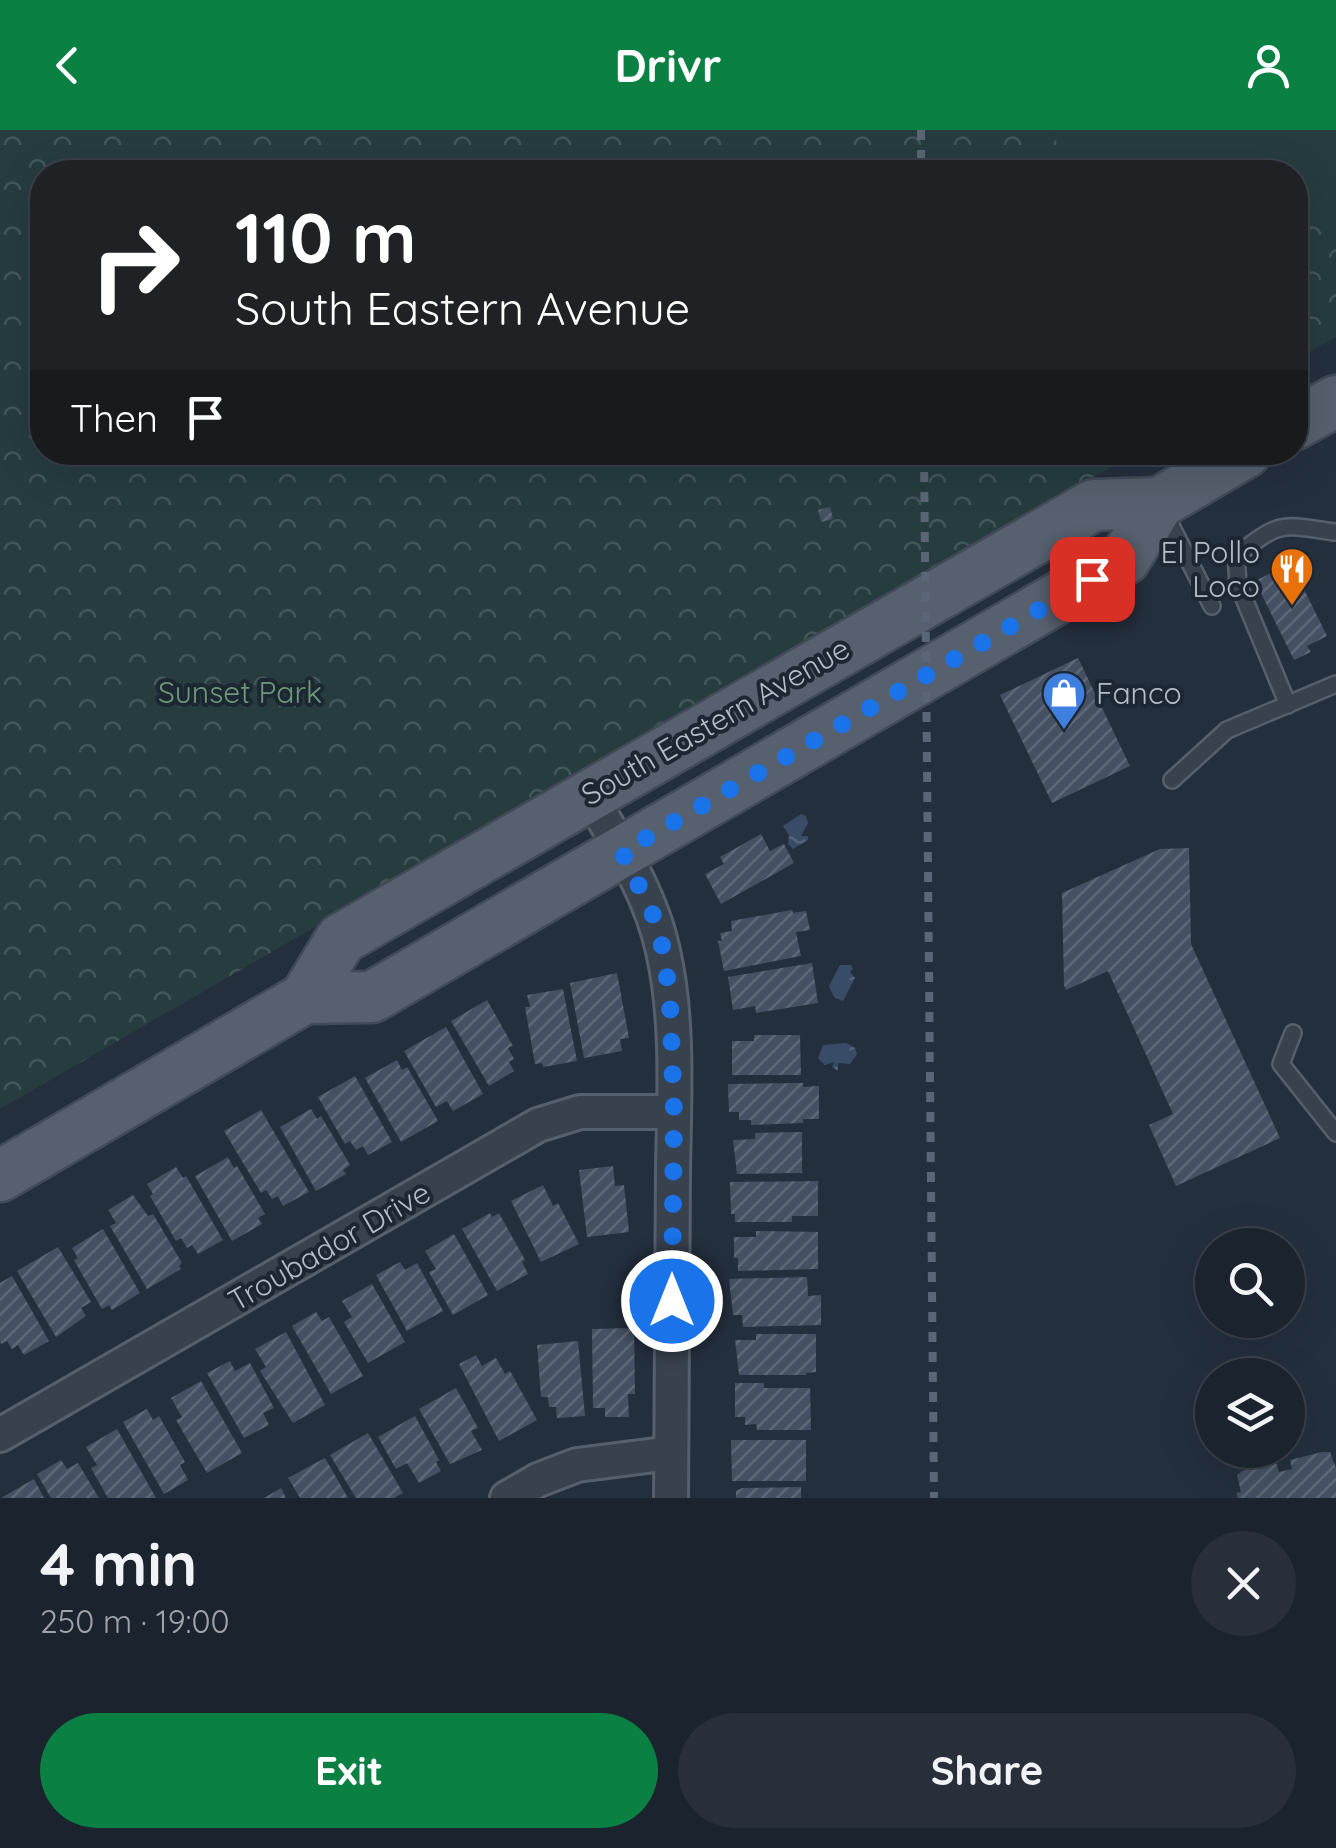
<!DOCTYPE html>
<html lang="en">
<head>
<meta charset="utf-8">
<style>
	:root { --surface:#1b232e; --page:#282f3a; --text:#f1f3f6; --muted:#a0a4aa; --line:#39404a; --accent:#0b8043 }
	body { margin:0; font-family:Quicksand,sans-serif; background:var(--page); color:var(--text); height:100vh; display:flex; flex-direction:column; font-size:38px; white-space:nowrap }
	* { box-sizing:border-box; margin:0 }
	p { font-size:32px; color:var(--muted) }
	.icon { flex:none; width:55px; height:55px; fill:none; stroke:currentColor; stroke-width:2; stroke-linecap:round; stroke-linejoin:round }
	.map { position:relative; height:1368px; overflow:hidden }
	.side { display:flex; flex-direction:column; background:var(--surface); flex:1 }
	.side>* { flex:none }
	.hud { position:absolute; left:30px; top:30px; width:1278px; height:305px; border-radius:40px; box-shadow:0 10px 40px #0002,0 0 0 2px var(--line); background:#202124; color:#fff; overflow:hidden }
	.buttons { position:absolute; left:1195px; top:1098px; display:grid; gap:20px }
	.buttons a { display:grid; place-items:center; width:110px; height:110px; border-radius:50%; background:var(--surface); box-shadow:0 10px 40px #0002,0 0 0 2px var(--line); font-size:50px }
	.pin { position:absolute; display:grid; place-items:center; width:85px; height:85px; color:#fff; margin:-42px; border-radius:20px; box-shadow:0 5px 15px #0006 }
	.me { position:absolute; width:110px; margin:-55px; rotate:0deg; stroke-linejoin:round; filter:drop-shadow(0 0 8px #0008) }
	.turn { display:flex; align-items:center; gap:35px; height:210px; padding:0 40px; font-size:45px }
	.turn .icon { width:130px; height:130px; stroke-width:2.5 }
	.turn b { display:block; font-size:70px; line-height:85px }
	.then { display:flex; align-items:center; height:95px; padding:0 40px; background:#0003; gap:20px; font-size:38px }
	.round { display:grid; place-items:center; flex:none; width:105px; height:105px; border-radius:52px; background:var(--page) }
	.headline { display:flex; align-items:center; justify-content:space-between; height:170px; padding:0 40px }
	h1 { font-size:60px; font-weight:700; line-height:75px }
	.button { display:flex; gap:20px; margin-top:auto; padding:20px 40px }
	.button a { flex:1; height:115px; border-radius:60px; background:var(--accent); color:#fff; font-size:40px; font-weight:700; line-height:115px; text-align:center }
	.button a+a { background:var(--page); color:var(--text) }
	header { display:flex; justify-content:space-between; align-items:center; height:130px; padding:0 40px; background:var(--accent); color:#fff; font-size:45px; font-weight:700 }
	.map>svg:first-child { display:block }
	.park { fill:url(#park-crowns) }
	.pitch { fill:#263c3f }
	.water { fill:url(#water-ripples) }
	.building { fill:url(#building-hatch) }
	.lines { fill:none; stroke-linecap:round; stroke-linejoin:round }
	.service-casing { stroke:#565f6c; stroke-width:20 }
	.minor-casing { stroke:#565f6c; stroke-width:38 }
	.primary-casing { stroke:#414a57; stroke-width:55 }
	.service { stroke:#38414e; stroke-width:15 }
	.minor { stroke:#38414e; stroke-width:32 }
	.primary { stroke:#56606e; stroke-width:50 }
	.rail { stroke:#5a6575; stroke-width:8; stroke-dasharray:10 10; stroke-linecap:butt }
	.route { stroke:#1a73e8; stroke-width:18; stroke-dasharray:0 32.4 }
	.labels { text-anchor:middle; dominant-baseline:central; stroke-width:8; stroke-linejoin:round; paint-order:stroke }
	.poi-label { font-size:30px; fill:#b4bcc9; stroke:#1d2633; text-anchor:end }
	.park-label { font-size:30px; fill:#6b9a76; stroke:#1d2633 }
	.street-label { font-size:30px; fill:#b4bcc9; stroke:#1d2633 }
</style>
</head>
<body>
<header><svg class="icon" aria-label="back" viewBox="0 0 24 24"><path d="M15 5l-7 7 7 7"/></svg>Drivr<svg class="icon" aria-label="person" viewBox="0 0 24 24"><circle cx="12" cy="8" r="4"/><path d="M4 21q1-7 8-7t8 7"/></svg></header>
<div class="map">
<svg width="1336" height="1368" viewBox="0 0 1336 1368">
	<defs>
		<pattern id="park-crowns" width="20" height="18" patternUnits="userSpaceOnUse" patternTransform="scale(2.5)"><rect width="20" height="18" fill="#263c3f"/><path d="M2 6a3 3 0 1 1 6 0M12 15a3 3 0 1 1 6 0" fill="none" stroke="#435659"/></pattern>
		<pattern id="water-ripples" width="26" height="14" patternUnits="userSpaceOnUse" patternTransform="scale(2.5)"><rect width="26" height="14" fill="#394c67"/><path d="M2 4q2-2 4 0t4 0M15 11q2-2 4 0t4 0" fill="none" stroke="#53647b"/></pattern>
		<pattern id="building-hatch" width="6" height="6" patternUnits="userSpaceOnUse" patternTransform="scale(2.5)"><rect width="6" height="6" fill="#455162"/><path d="M-1 1l2-2M0 6l6-6M5 7l2-2" fill="none" stroke="#5d6877"/></pattern>
	</defs>
	<rect width="100%" height="100%" fill="#242f3e"/>
	<!-- park -->
	<polygon class="park" points="0,0 1336,0 1336,207 1295,230 1295,42 42,42 42,322 1135,323 0,979"/>
	<!-- pitch -->
	<polygon class="pitch" points="1050,0 1336,0 1336,80 1295,103 1295,42 1074,42"/>
	<!-- water -->
	<g class="water">
		<polygon points="801,684 806,686 808,693 801,706 808,706 808,710 793,719 788,714 789,705 783,696"/>
		<polygon points="840,835 851,835 853,839 850,842 855,848 843,871 834,867 829,856"/>
		<polygon points="846,913 855,918 857,924 850,934 838,933 838,941 832,937 834,932 825,935 818,928 823,915"/>
	</g>
	<!-- building -->
	<g class="building">
		<polygon points="830,377 833,389 821,392 818,380"/>
		<polygon points="1291,433 1327,506 1307,516 1311,522 1294,530 1255,451"/>
		<polygon points="1078,528 1130,636 1052,673 1000,565"/>
		<polygon points="761,704 770,721 784,714 794,733 721,774 705,744 724,734 720,727"/>
		<polygon points="1189,718 1191,814 1280,1008 1176,1056 1149,995 1173,984 1108,841 1066,860 1064,855 1062,763 1160,719"/>
		<polygon points="792,780 793,783 806,781 810,800 796,802 801,826 724,841 718,811 722,811 720,803 732,801 731,791"/>
		<polygon points="812,833 818,873 756,883 755,876 733,880 728,847"/>
		<polygon points="617,843 629,908 620,909 622,921 584,928 570,853"/>
		<polygon points="563,859 577,931 543,937 542,933 535,934 525,877 530,877 527,865"/>
		<polygon points="487,870 513,916 508,918 514,929 509,932 514,941 489,956 451,891"/>
		<polygon points="446,897 483,964 453,981 447,971 436,977 404,921"/>
		<polygon points="754,905 800,905 801,945 732,945 732,911 754,911"/>
		<polygon points="397,930 402,940 407,937 438,991 401,1012 365,948"/>
		<polygon points="355,946 392,1012 368,1025 363,1016 356,1020 350,1011 345,1014 318,967"/>
		<polygon points="803,953 803,957 819,956 819,989 803,989 803,993 751,995 751,990 739,990 739,982 729,982 728,954"/>
		<polygon points="311,979 317,989 321,986 350,1035 343,1040 346,1044 316,1061 280,997"/>
		<polygon points="261,980 309,1062 283,1076 278,1066 272,1069 266,1060 261,1063 224,1001"/>
		<polygon points="802,1002 802,1043 737,1044 733,1010 755,1009 755,1003"/>
		<polygon points="228,1027 234,1038 237,1036 265,1084 258,1088 262,1094 232,1111 195,1046"/>
		<polygon points="613,1036 615,1056 624,1055 629,1102 587,1107 579,1040"/>
		<polygon points="176,1037 183,1048 186,1046 223,1110 198,1124 192,1115 187,1118 181,1108 176,1111 150,1066 153,1064 147,1054"/>
		<polygon points="818,1051 818,1086 792,1086 792,1092 735,1092 735,1084 731,1084 730,1052"/>
		<polygon points="543,1055 553,1076 558,1073 579,1114 541,1132 511,1071"/>
		<polygon points="133,1065 148,1086 153,1084 182,1133 179,1136 181,1139 147,1159 110,1096 116,1093 108,1080"/>
		<polygon points="490,1083 492,1087 499,1083 525,1130 522,1132 528,1144 497,1161 462,1099"/>
		<polygon points="103,1099 140,1163 112,1180 109,1175 102,1179 74,1130 78,1128 72,1118"/>
		<polygon points="756,1101 818,1102 818,1139 738,1141 738,1128 734,1128 734,1107 756,1107"/>
		<polygon points="454,1104 488,1165 453,1185 429,1142 436,1139 425,1121"/>
		<polygon points="58,1117 91,1172 81,1178 86,1186 56,1207 17,1141"/>
		<polygon points="400,1132 405,1140 417,1133 443,1181 407,1201 376,1145"/>
		<polygon points="12,1146 49,1211 24,1225 18,1215 12,1219 7,1211 1,1214 0,1211 0,1153"/>
		<polygon points="807,1147 808,1166 821,1165 821,1195 743,1197 742,1185 733,1185 729,1149"/>
		<polygon points="372,1154 405,1212 368,1233 344,1192 352,1187 342,1171"/>
		<polygon points="316,1182 322,1191 329,1187 363,1246 331,1264 292,1196"/>
		<polygon points="634,1198 635,1264 628,1264 629,1287 605,1287 605,1278 593,1278 592,1199"/>
		<polygon points="286,1202 325,1275 293,1293 260,1241 266,1237 255,1219"/>
		<polygon points="756,1204 816,1204 816,1242 806,1243 806,1245 739,1245 735,1210 756,1210"/>
		<polygon points="578,1211 585,1286 557,1288 556,1277 549,1277 548,1267 541,1267 537,1215"/>
		<polygon points="476,1225 482,1236 496,1228 505,1244 510,1241 537,1290 499,1311 459,1234"/>
		<polygon points="230,1231 235,1241 250,1233 274,1278 263,1283 269,1295 244,1308 207,1243"/>
		<polygon points="201,1251 242,1323 207,1343 176,1290 182,1287 171,1268"/>
		<polygon points="735,1253 764,1253 764,1258 810,1258 811,1300 757,1300 756,1294 745,1295 745,1287 735,1287"/>
		<polygon points="456,1258 478,1298 471,1301 482,1320 450,1334 419,1279"/>
		<polygon points="147,1279 153,1290 159,1286 185,1332 180,1335 188,1350 164,1364 123,1292"/>
		<polygon points="415,1286 439,1330 436,1332 441,1341 419,1353 407,1333 396,1339 378,1307"/>
		<polygon points="117,1299 156,1368 108,1368 91,1338 97,1335 86,1317"/>
		<polygon points="368,1303 403,1363 394,1368 356,1368 330,1325"/>
		<polygon points="731,1310 806,1310 806,1351 732,1351"/>
		<polygon points="1322,1322 1330,1322 1336,1338 1336,1368 1238,1368 1236,1363 1241,1362 1237,1345 1242,1341 1276,1332 1279,1342 1292,1339 1290,1330"/>
		<polygon points="325,1328 348,1368 300,1368 288,1348"/>
		<polygon points="61,1330 67,1339 78,1333 99,1368 51,1368 37,1344"/>
		<polygon points="34,1349 44,1368 1,1368"/>
		<polygon points="801,1357 801,1368 736,1368 736,1361 742,1358"/>
		<polygon points="281,1358 286,1368 264,1368"/>
	</g>
	<g class="lines">
		<!-- service casing -->
		<g class="service-casing">
			<g id="service">
				<polyline points="1164,382 1212,476"/>
				<path d="M1288 575 1238 454 1236 426C1280 391 1280 394 1334 402"/>
				<polyline points="1172,650 1227,600 1336,554"/>
				<polyline points="1293,903 1281,934 1336,1003"/>
			</g>
		</g>
		<!-- minor casing -->
		<g class="minor-casing">
			<g id="minor">
				<path d="M589 664C618 714 651 764 663 821 679 891 674 970 673 1041 672 1150 671 1259 671 1368"/>
				<polyline points="0,1305 538,995 580,982 674,982"/>
				<polyline points="507,1368 538,1350 577,1335 671,1323"/>
			</g>
		</g>
		<!-- primary casing -->
		<g class="primary-casing">
			<g id="primary">
				<polyline points="1295,294 1336,271"/>
				<polyline points="305,868 372,867 1125,429 1159,373 1246,322"/>
				<polyline points="0,1046 305,868 341,809 1094,375 1159,373"/>
			</g>
		</g>
		<!-- service -->
		<use href="#service" class="service"/>
		<!-- minor -->
		<use href="#minor" class="minor"/>
		<!-- primary -->
		<use href="#primary" class="primary"/>
		<!-- rail -->
		<g class="rail">
			<polyline points="921,0 921,42"/>
			<polyline points="924,322 934,1368"/>
		</g>
	</g>
	<g class="lines">
		<!-- route -->
		<polyline class="route" points="672,1171 674,982 670,872 664,822 652,782 622,722 1092,449"/>
	</g>
	<!-- icons -->
	<defs>
		<g id="restaurant-pin" transform="scale(2.25)"><path d="M0 17L-7.5 6A9.5 9.5 0 1 1 7.5 6Z" fill="#e8710a" stroke="#1d2633"/><path d="M-5-6h1v4h1v-4h1v4h1v-4h1v5L-1.5 .5V6h-2V.5L-5-1ZM5-6V6H3V1.5H1.5Q1.5-4 5-6Z" fill="#fff"/></g>
		<g id="shop-pin" transform="scale(2.25)"><path d="M0 17L-7.5 6A9.5 9.5 0 1 1 7.5 6Z" fill="#3f7fe0" stroke="#1d2633"/><path d="M-5-2.5h2.3a2.7 3.5 0 0 1 5.4 0H5L5.5 6h-11ZM-1.5-2.5h3a1.5 2.3 0 0 0-3 0Z" fill="#fff"/></g>
	</defs>
	<g fill-rule="evenodd">
		<use href="#restaurant-pin" x="1292" y="439"/>
		<use href="#shop-pin" x="1064" y="563"/>
	</g>
	<g class="labels">
		<!-- poi labels -->
		<g class="poi-label">
			<text x="1260" y="422">El Pollo<tspan x="1260" dy="34">Loco</tspan></text>
			<text x="1096" y="563" text-anchor="start">Fanco</text>
		</g>
		<!-- park labels -->
		<g class="park-label">
			<text x="240" y="562">Sunset Park</text>
		</g>
		<!-- street labels -->
		<g class="street-label">
			<text transform="translate(715 591) rotate(-30)">South Eastern Avenue</text>
			<text transform="translate(329 1116) rotate(-30)">Troubador Drive</text>
		</g>
	</g>
</svg>
<div class="buttons">
<a><svg class="icon" aria-label="search" viewBox="0 0 24 24"><circle cx="10" cy="10" r="6"/><path d="M15 15l6 6"/></svg></a>
<a><svg class="icon" aria-label="layers" viewBox="0 0 24 24"><path d="M12 4l9 5-9 5-9-5zM3 14l9 5 9-5"/></svg></a>
</div>
<div class="pin" style="left:1092px;top:449px;background:#d93025"><svg class="icon" aria-label="arrive" viewBox="0 0 24 24"><path d="M6 21V4h12l-3 4 3 4H6"/></svg></div>
<svg class="me" style="left:672px;top:1171px" viewBox="-20 -20 40 40"><circle r="17" fill="#1a73e8" stroke="#fff" stroke-width="3"/><path d="M0-11L8 9 0 5-8 9z" fill="#fff"/></svg>
<div class="hud">
<div class="turn"><svg class="icon" aria-label="right" viewBox="0 0 24 24"><path d="M7 20v-9h11M14 6l5 5-5 5"/></svg><div><b>110 m</b>South Eastern Avenue</div></div>
<div class="then">Then<svg class="icon" aria-label="arrive" viewBox="0 0 24 24"><path d="M6 21V4h12l-3 4 3 4H6"/></svg></div>
</div>
</div>
<section class="side">
<div class="headline"><div><h1>4 min</h1><p>250 m · 19:00</p></div><a class="round"><svg class="icon" aria-label="close" viewBox="0 0 24 24"><path d="M6 6l12 12M18 6L6 18"/></svg></a></div>
<div class="button"><a>Exit</a><a>Share</a></div>
</section>
</body>
</html>
